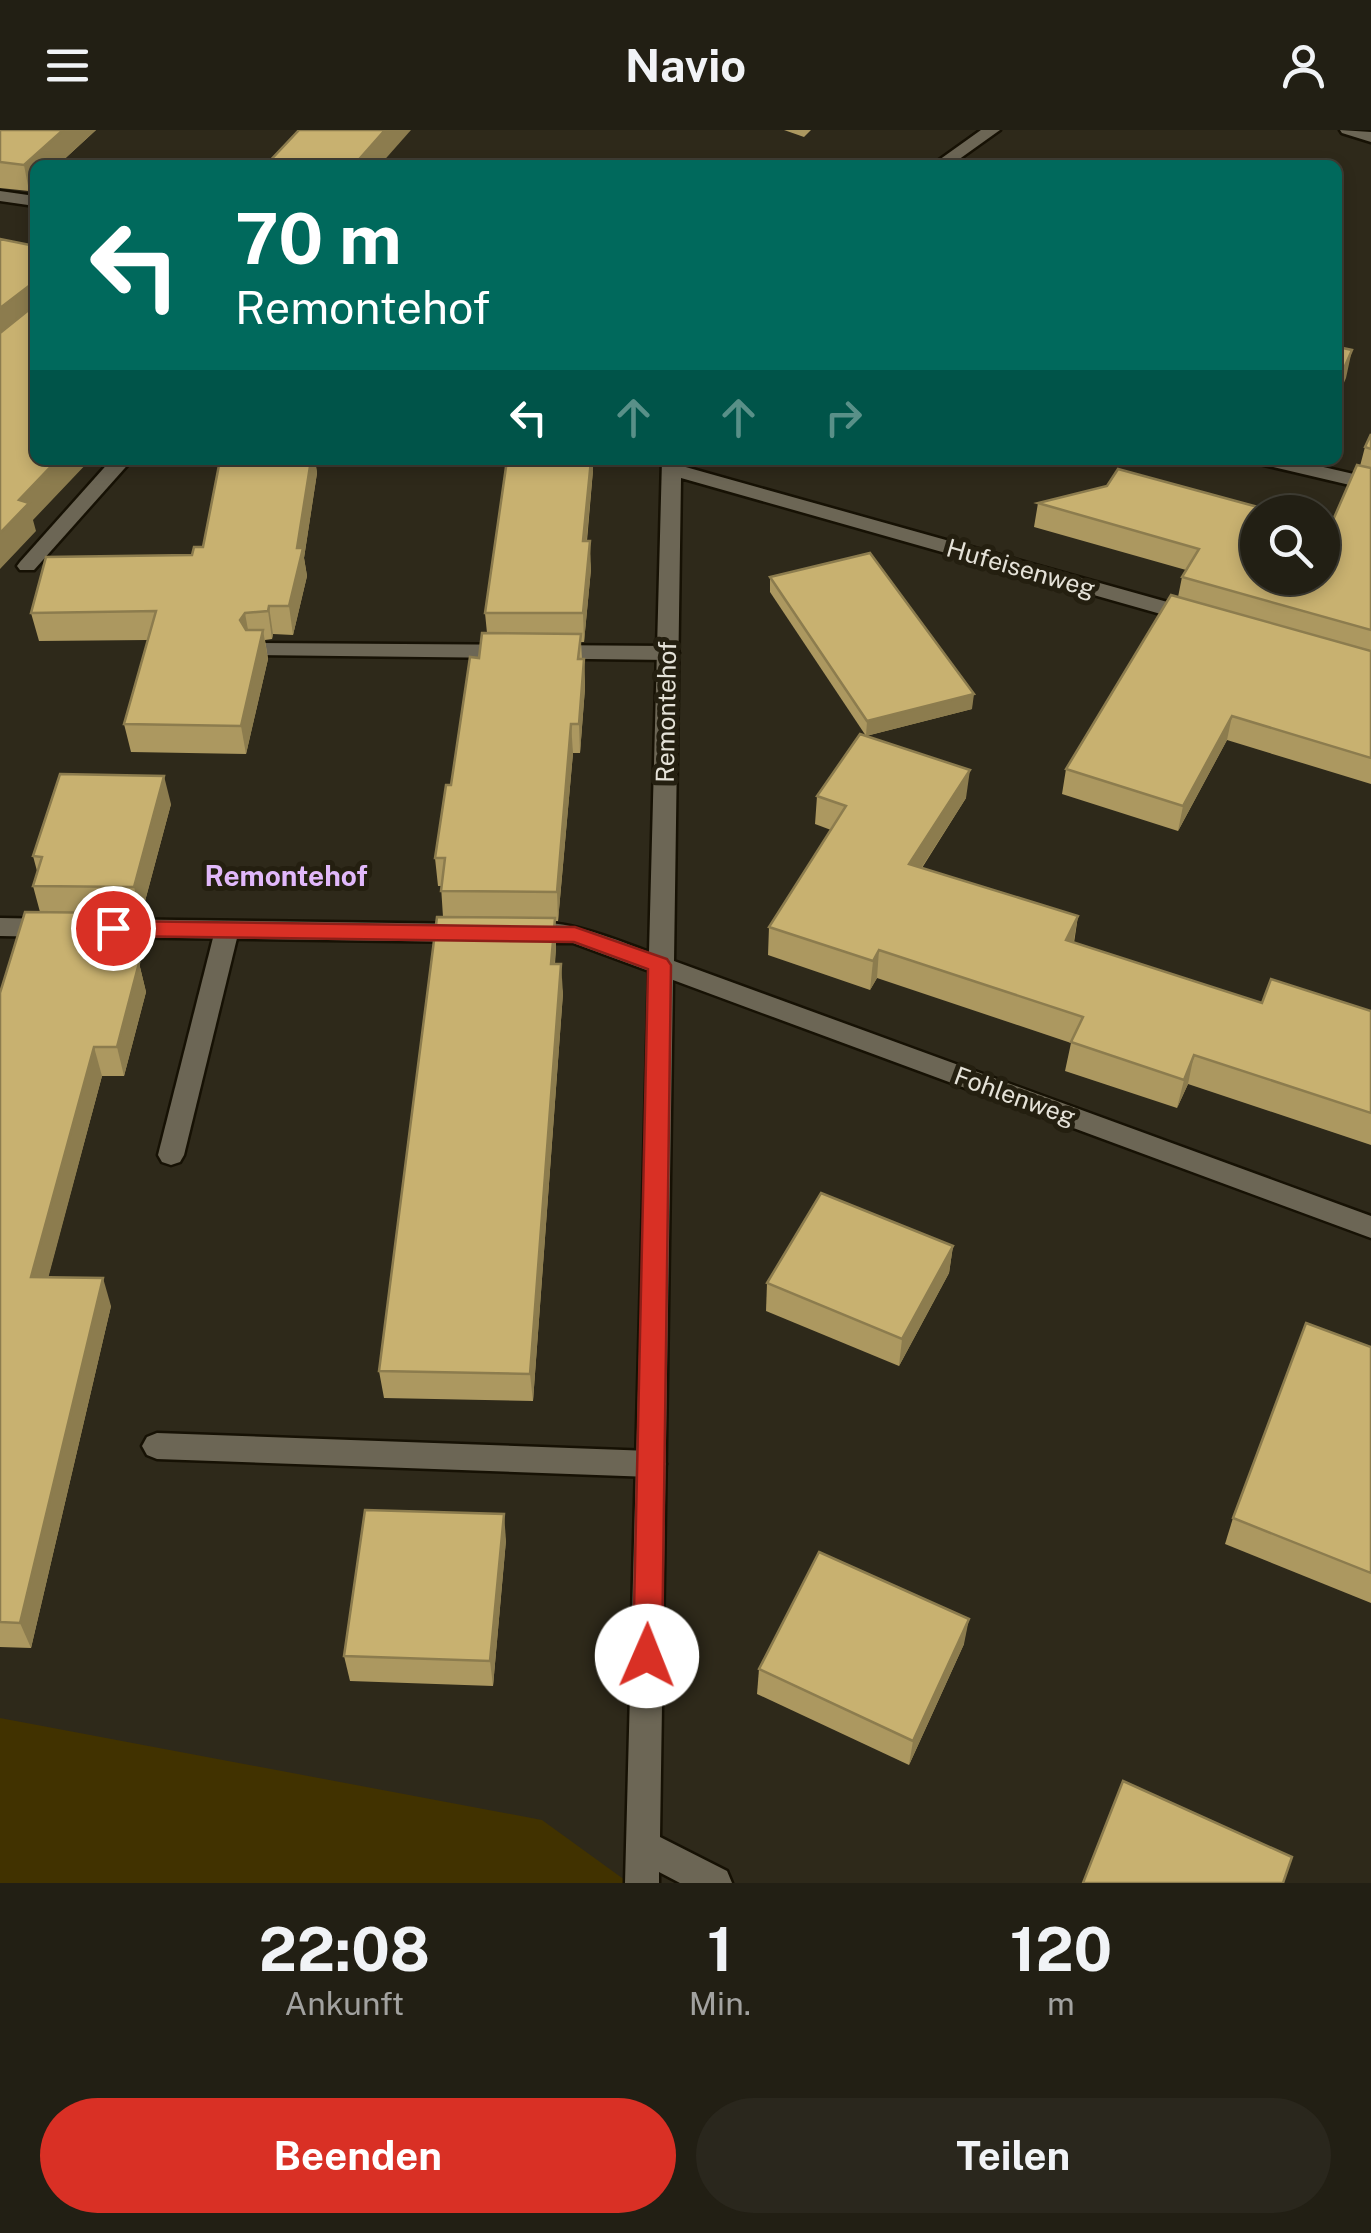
<!DOCTYPE html>
<html lang="de">
<head>
<meta charset="utf-8">
<style>
	:root { --surface:#221f14; --page:#2a271d; --text:#f1f3f6; --muted:#a2a2a0; --line:#3f3d34; --accent:#d93025 }
	body { margin:0; font-family:"Public Sans",sans-serif; background:var(--page); color:var(--text); height:100vh; display:flex; flex-direction:column; font-size:38px; white-space:nowrap }
	* { box-sizing:border-box; margin:0 }
	p { font-size:32px; color:var(--muted) }
	.icon { flex:none; width:55px; height:55px; fill:none; stroke:currentColor; stroke-width:2; stroke-linecap:round; stroke-linejoin:round }
	.map { position:relative; height:1753px; overflow:hidden }
	.drawer { display:flex; flex-direction:column; background:var(--surface); flex:1 }
	.drawer>* { flex:none }
	.guide { position:absolute; left:30px; top:30px; width:1312px; height:305px; border-radius:15px; box-shadow:0 5px 15px #0003,0 0 0 2px var(--line); background:#00695c; color:#fff; overflow:hidden }
	.buttons { position:absolute; left:1240px; top:365px; display:grid; gap:20px }
	.buttons a { display:grid; place-items:center; width:100px; height:100px; border-radius:50%; background:var(--surface); box-shadow:0 5px 15px #0003,0 0 0 2px var(--line); font-size:50px }
	.pin { position:absolute; display:grid; place-items:center; width:85px; height:85px; color:#fff; margin:-42px; border:5px solid #fff; border-radius:50%; box-shadow:0 2px 10px #0007 }
	.me { position:absolute; width:110px; margin:-55px; rotate:1deg; stroke-linejoin:round; filter:drop-shadow(0 0 8px #0008) }
	.turn { display:flex; align-items:center; gap:35px; height:210px; padding:0 40px; font-size:45px }
	.turn .icon { width:130px; height:130px; stroke-width:2.5 }
	.turn b { display:block; font-size:70px; line-height:85px }
	.lanes { display:flex; align-items:center; height:95px; padding:0 40px; background:#0003; justify-content:center; gap:50px; direction:ltr }
	.lanes .off { opacity:.35 }
	.eta { display:flex; justify-content:space-evenly; align-items:center; height:170px; text-align:center }
	.eta b { font-size:60px; font-weight:700; line-height:70px }
	.cta { display:flex; gap:20px; margin-top:auto; padding:20px 40px }
	.cta a { flex:1; height:115px; border-radius:60px; background:var(--accent); color:#fff; font-size:40px; font-weight:700; line-height:115px; text-align:center }
	.cta a+a { background:var(--page); color:var(--text) }
	header { display:flex; justify-content:space-between; align-items:center; height:130px; padding:0 40px; background:var(--surface); font-size:45px; font-weight:700 }
	.map>svg:first-child { display:block }
	.green { fill:#413200 }
	.lines { fill:none; stroke-linecap:round; stroke-linejoin:round }
	.lane-casing { stroke:#161104; stroke-width:5 }
	.street-casing { stroke:#161104; stroke-width:5 }
	.lane { fill:#6c6655; fill-rule:evenodd }
	.street { fill:#6c6655; fill-rule:evenodd }
	.wall { fill:#ac9860 }
	.shaded-wall { fill:#8c7c4e }
	.building { fill:#c8b170; stroke:#8c7c4e; stroke-width:2.5 }
	.route { fill:#d93025; stroke:#8d1f18; stroke-width:2.5 }
	.labels { text-anchor:middle; dominant-baseline:central; stroke-width:10; stroke-linejoin:round; paint-order:stroke }
	.street-label { font-size:25px; fill:#e5e2d8; stroke:#241f10 }
	.neighbourhood-label { font-size:28px; font-weight:bold; fill:#e1b8fa; stroke:#241f10 }
</style>
</head>
<body>
<header><svg class="icon" aria-label="menu" viewBox="0 0 24 24"><path d="M4 6h16M4 12h16M4 18h16"/></svg>Navio<svg class="icon" aria-label="person" viewBox="0 0 24 24"><circle cx="12" cy="8" r="4"/><path d="M4 21q1-7 8-7t8 7"/></svg></header>
<div class="map">
<svg width="1371" height="1753" viewBox="0 0 1371 1753">
	<rect width="100%" height="100%" fill="#2e291a"/>
	<!-- green -->
	<polygon class="green" points="0,1588 542,1690 629,1753 0,1753"/>
	<g class="lines">
		<!-- lane casing -->
		<g class="lane-casing">
			<g id="lane">
				<polygon points="0,61 35,66 35,76 0,71"/>
				<polygon points="259,513 668,516 679,523 668,530 251,525 248,520 251,515"/>
				<polygon points="227,791 239,800 184,1025 180,1032 171,1035 162,1032 158,1025 215,800"/>
				<polygon points="157,1303 651,1321 661,1325 666,1334 661,1343 651,1347 157,1329 147,1325 142,1316 147,1307"/>
			</g>
		</g>
		<!-- street casing -->
		<g class="street-casing">
			<g id="street">
				<polygon points="981,0 1000,0 951,35 932,35"/>
				<polygon points="1340,0 1371,2 1371,12 1342,3"/>
				<polygon points="111,330 132,330 34,440 20,440 17,436 20,432"/>
				<path d="M662 330H682V336L1203 482 1207 487 1196 494 1189 492 681 348 674 831 1371 1086V1108L673 850 660 1707 727 1741 732 1753H680L659 1742V1753H625L649 841 573 813H525L513 804C534 774 622 812 649 822Z"/>
				<polygon points="1257,330 1293,330 1371,348 1371,360 1260,334"/>
				<polygon points="0,788 55,789 67,798 55,807 0,806"/>
				<polygon points="100,789 470,794 482,803 470,812 100,807 88,798"/>
			</g>
		</g>
		<!-- lane -->
		<use href="#lane" class="lane"/>
		<!-- street -->
		<use href="#street" class="street"/>
	</g>
	<!-- wall -->
	<g class="wall">
		<polygon points="0,0 96,0 58,35 35,35 29,61 0,58"/>
		<polygon points="784,0 811,0 804,7"/>
		<polygon points="1371,304 1371,654 1227,610 1178,701 1062,664 1066,639 1178,467 1182,447 1186,440 1034,397 1038,373 1330,397 1360,336 1365,317"/>
		<polygon points="220,330 315,330 317,343 304,428 307,446 293,505 273,504 272,509 265,510 268,529 246,624 131,622 124,594 148,510 39,511 31,483 192,425 203,417"/>
		<polygon points="593,340 587,411 591,439 584,512 581,512 582,529 584,529 585,558 580,623 573,623 558,791 555,791 556,817 555,834 563,863 533,1271 384,1268 379,1241 443,787 441,756 438,756 435,728 479,528 487,503 485,483"/>
		<polygon points="770,447 972,579 866,606 770,462"/>
		<polygon points="817,666 966,668 922,738 1078,786 1074,813 1262,873 1371,881 1371,1015 1188,954 1177,978 1065,941 1071,913 877,848 870,860 768,825 769,797 831,700 815,694"/>
		<polygon points="171,674 141,786 128,786 134,811 128,833 139,833 146,862 124,946 102,946 48,1147 111,1176 31,1518 0,1517 0,863 40,782 33,756 37,741 33,726"/>
		<polygon points="953,1116 949,1143 899,1236 766,1181 767,1153"/>
		<polygon points="1371,1217 1371,1473 1225,1414 1233,1388"/>
		<polygon points="506,1410 493,1556 350,1551 344,1526"/>
		<polygon points="964,1514 909,1635 757,1564 759,1539"/>
	</g>
	<!-- shaded-wall -->
	<g class="shaded-wall">
		<polygon points="63,0 96,0 58,35 35,35 35,56 29,61 24,35"/>
		<polygon points="385,0 411,0 380,35 354,35"/>
		<polygon points="29,156 35,183 0,210 0,178"/>
		<polygon points="1352,220 1346,248 1338,266 1338,252"/>
		<polygon points="57,330 90,330 33,390 36,401 0,439 0,403 19,370"/>
		<polygon points="311,330 315,330 317,343 304,428 307,446 293,505 289,476"/>
		<polygon points="591,330 593,330 593,340 584,439 583,411"/>
		<polygon points="590,411 591,439 584,512 583,483"/>
		<polygon points="269,476 273,504 272,509 268,481"/>
		<polygon points="245,483 250,511 240,490"/>
		<polygon points="263,500 268,529 246,624 241,596"/>
		<polygon points="584,529 585,558 580,623 579,594"/>
		<polygon points="974,564 972,579 866,606 867,591"/>
		<polygon points="1232,586 1227,610 1178,701 1183,676"/>
		<polygon points="571,594 573,623 558,791 557,762"/>
		<polygon points="970,640 966,668 906,762 909,734"/>
		<polygon points="164,646 171,674 141,786 134,757"/>
		<polygon points="127,783 134,811 121,861 113,833"/>
		<polygon points="1078,786 1073,815 1066,810"/>
		<polygon points="555,788 556,817 552,863 551,834"/>
		<polygon points="879,820 877,848 870,860 873,831"/>
		<polygon points="139,833 146,862 124,946 117,917"/>
		<polygon points="561,834 563,863 533,1271 530,1244"/>
		<polygon points="94,917 102,946 41,1175 31,1147"/>
		<polygon points="1194,925 1188,954 1177,978 1184,950"/>
		<polygon points="953,1116 949,1143 899,1236 902,1209"/>
		<polygon points="103,1148 111,1176 31,1518 20,1493"/>
		<polygon points="504,1384 506,1410 493,1556 490,1531"/>
		<polygon points="969,1489 964,1514 909,1635 913,1611"/>
	</g>
	<!-- building -->
	<g class="building">
		<polygon points="0,0 63,0 24,35 0,32"/>
		<polygon points="299,0 385,0 354,35 266,35"/>
		<polygon points="0,109 35,116 35,330 57,330 19,370 29,373 0,403 0,203 31,178 33,160 29,156 0,178"/>
		<polygon points="1338,217 1352,220 1338,252"/>
		<polygon points="1371,304 1371,319 1365,317"/>
		<polygon points="220,330 311,330 297,418 303,418 289,476 269,476 268,481 245,483 240,490 246,500 263,500 241,596 124,594 156,481 31,483 46,427 192,425 194,417 203,417"/>
		<polygon points="507,330 591,330 583,411 590,411 583,483 485,483"/>
		<polygon points="1357,335 1371,338 1371,500 1182,447 1199,419 1038,373 1107,356 1118,339 1276,382 1258,382 1258,448 1322,448 1322,395 1330,397"/>
		<polygon points="870,423 974,564 867,591 770,447"/>
		<polygon points="1171,465 1371,521 1371,628 1232,586 1183,676 1066,639"/>
		<polygon points="482,503 581,504 578,529 584,529 579,594 571,594 557,762 441,761 445,728 435,728 446,655 451,655 470,527 479,528"/>
		<polygon points="860,604 970,640 909,734 1078,786 1066,810 1262,873 1271,849 1371,881 1371,983 1194,925 1184,950 1071,912 1083,887 879,820 873,831 769,797 846,676 817,666"/>
		<polygon points="60,644 164,646 134,757 33,756 42,727 33,726"/>
		<polygon points="25,782 127,783 113,833 139,833 117,917 94,917 31,1147 103,1148 20,1493 0,1492 0,863"/>
		<polygon points="437,787 555,788 551,834 561,834 530,1244 379,1241"/>
		<polygon points="821,1063 953,1116 902,1209 767,1153"/>
		<polygon points="1306,1193 1371,1217 1371,1443 1233,1388"/>
		<polygon points="365,1380 504,1384 490,1531 344,1526"/>
		<polygon points="819,1422 969,1489 913,1611 759,1539"/>
		<polygon points="1123,1651 1292,1727 1283,1753 1083,1753"/>
	</g>
	<!-- route -->
	<polygon class="route" points="113,791 575,797 667,829 671,835 662,1526 657,1535 647,1539 637,1535 633,1526 648,839 574,812 113,806 102,798"/>
	<g class="labels">
		<!-- street labels -->
		<g class="street-label">
			<text transform="translate(1021 438) rotate(16)">Hufeisenweg</text>
			<text transform="translate(666 582) rotate(-89)">Remontehof</text>
			<text transform="translate(1015 966) rotate(20)">Fohlenweg</text>
		</g>
		<!-- neighbourhood labels -->
		<g class="neighbourhood-label">
			<text x="286" y="745">Remontehof</text>
		</g>
	</g>
</svg>
<div class="buttons">
<a><svg class="icon" aria-label="search" viewBox="0 0 24 24"><circle cx="10" cy="10" r="6"/><path d="M15 15l6 6"/></svg></a>
</div>
<div class="pin" style="left:113px;top:798px;background:#d93025"><svg class="icon" aria-label="arrive" viewBox="0 0 24 24"><path d="M6 21V4h12l-3 4 3 4H6"/></svg></div>
<svg class="me" style="left:647px;top:1526px" viewBox="-20 -20 40 40"><circle r="19" fill="#fff"/><path d="M0-13L10 11 0 6-10 11z" fill="#d93025"/></svg>
<div class="guide">
<div class="turn"><svg class="icon" aria-label="left" viewBox="0 0 24 24"><path d="M17 20v-9H6M10 6l-5 5 5 5"/></svg><div><b>70 m</b>Remontehof</div></div>
<div class="lanes"><svg class="icon" aria-label="left" viewBox="0 0 24 24"><path d="M17 20v-9H6M10 6l-5 5 5 5"/></svg><svg class="icon off" aria-label="ahead" viewBox="0 0 24 24"><path d="M12 20V5M6 11l6-6 6 6"/></svg><svg class="icon off" aria-label="ahead" viewBox="0 0 24 24"><path d="M12 20V5M6 11l6-6 6 6"/></svg><svg class="icon off" aria-label="right" viewBox="0 0 24 24"><path d="M7 20v-9h11M14 6l5 5-5 5"/></svg></div>
</div>
</div>
<section class="drawer">
<div class="eta">
<div><b>22:08</b><p>Ankunft</p></div>
<div><b>1</b><p>Min.</p></div>
<div><b>120</b><p>m</p></div>
</div>
<div class="cta"><a>Beenden</a><a>Teilen</a></div>
</section>
</body>
</html>
